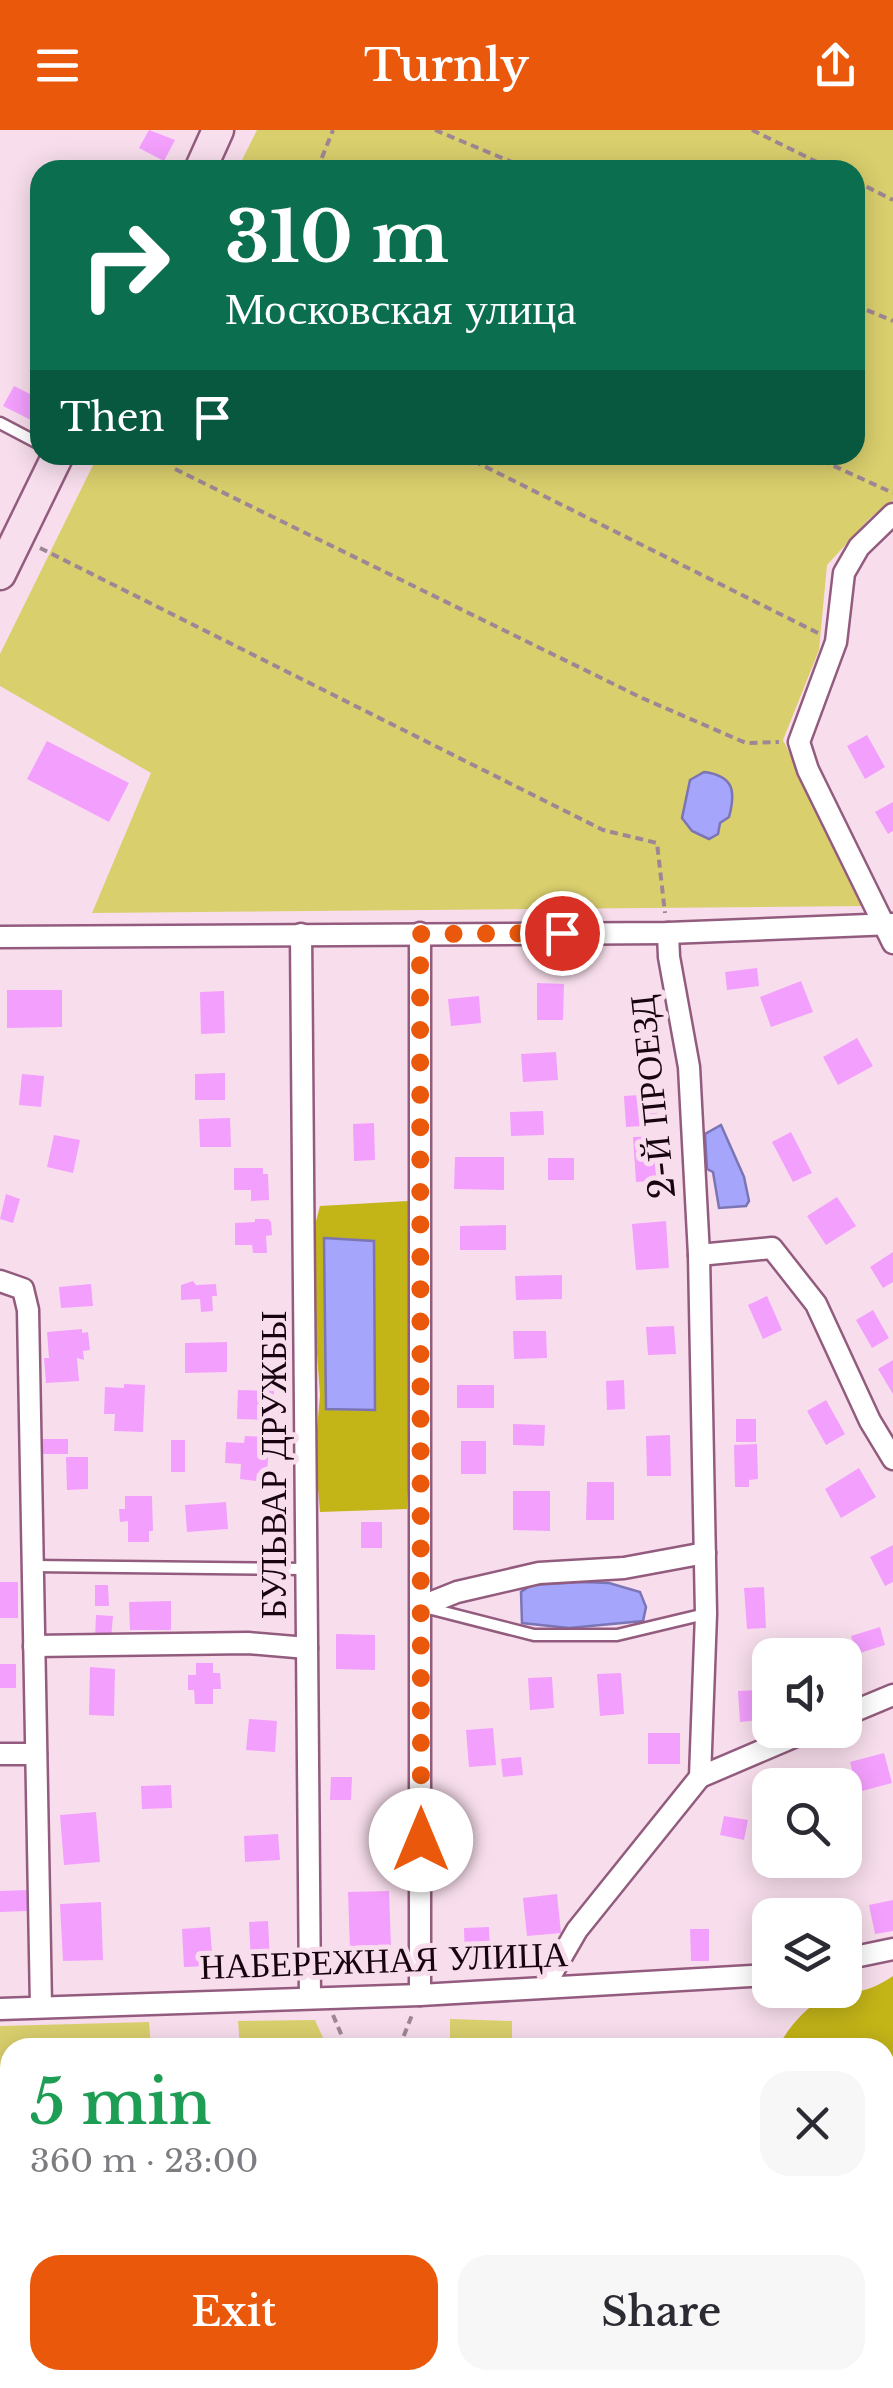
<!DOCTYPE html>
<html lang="en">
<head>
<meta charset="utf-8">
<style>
	:root { --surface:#fff; --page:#f7f7f7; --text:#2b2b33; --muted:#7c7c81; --accent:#ea580c }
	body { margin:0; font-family:"Libre Baskerville",serif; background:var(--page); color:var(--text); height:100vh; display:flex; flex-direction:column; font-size:38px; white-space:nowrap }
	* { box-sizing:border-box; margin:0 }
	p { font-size:32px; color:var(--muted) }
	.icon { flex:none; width:55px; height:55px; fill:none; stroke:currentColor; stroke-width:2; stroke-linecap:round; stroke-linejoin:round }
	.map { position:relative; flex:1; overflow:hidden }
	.details { position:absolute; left:0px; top:1908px; width:895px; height:352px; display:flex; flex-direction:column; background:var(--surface); border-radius:30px 30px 0 0; box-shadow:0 5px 25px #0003 }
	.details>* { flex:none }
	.hud { position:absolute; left:30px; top:30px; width:835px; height:305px; border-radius:30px; box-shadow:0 5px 25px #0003; background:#0b6e4f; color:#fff; overflow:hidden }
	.fabs { position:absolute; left:752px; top:1508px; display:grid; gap:20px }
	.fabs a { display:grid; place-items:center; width:110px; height:110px; border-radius:20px; background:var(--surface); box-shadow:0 5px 25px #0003; font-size:50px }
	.pin { position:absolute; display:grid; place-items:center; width:85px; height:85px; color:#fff; margin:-42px; border:5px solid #fff; border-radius:50%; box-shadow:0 2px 10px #0007 }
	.me { position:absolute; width:110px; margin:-55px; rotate:0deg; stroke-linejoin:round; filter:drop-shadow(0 0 8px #0008) }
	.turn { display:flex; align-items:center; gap:35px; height:210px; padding:0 30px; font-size:45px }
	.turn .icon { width:130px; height:130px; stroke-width:2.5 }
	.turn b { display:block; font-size:70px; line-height:85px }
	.then { display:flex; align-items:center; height:95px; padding:0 30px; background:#0003; gap:20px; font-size:38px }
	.round { display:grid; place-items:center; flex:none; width:105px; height:105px; border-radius:30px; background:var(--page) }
	.summary { display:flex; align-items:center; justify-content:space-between; height:170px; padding:0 30px }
	h1 { font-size:60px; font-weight:600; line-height:75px; color:#1e9e55 }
	.cta { display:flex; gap:20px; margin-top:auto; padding:20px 30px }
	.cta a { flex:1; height:115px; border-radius:30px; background:var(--accent); color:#fff; font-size:40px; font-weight:600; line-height:115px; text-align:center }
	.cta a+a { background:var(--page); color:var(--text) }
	header { display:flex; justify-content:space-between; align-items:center; height:130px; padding:0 30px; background:var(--accent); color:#fff; font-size:45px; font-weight:600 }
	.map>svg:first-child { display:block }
	.green { fill:#dacf6d }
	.forest { fill:#c3b418 }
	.water { fill:#a5a5fc; stroke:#7b75b6; stroke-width:2.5 }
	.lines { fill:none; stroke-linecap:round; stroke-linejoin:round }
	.river { stroke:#a5a5fc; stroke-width:35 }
	.building { fill:#f39ffd }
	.lane-casing { stroke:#935c7e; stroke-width:15 }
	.street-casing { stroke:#935c7e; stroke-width:25 }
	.secondary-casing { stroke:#935c7e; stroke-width:35 }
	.path { stroke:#9e8794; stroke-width:4; stroke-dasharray:8 5; stroke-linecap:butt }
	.lane { stroke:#fff; stroke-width:10 }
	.street { stroke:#fff; stroke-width:20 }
	.secondary { stroke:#f8dfee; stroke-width:30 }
	.route { stroke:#ea580c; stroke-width:18; stroke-dasharray:0 32.4 }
	.labels { text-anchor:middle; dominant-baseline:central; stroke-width:10; stroke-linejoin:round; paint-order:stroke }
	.street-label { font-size:35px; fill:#180411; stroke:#f8deec }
</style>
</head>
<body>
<header><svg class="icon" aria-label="menu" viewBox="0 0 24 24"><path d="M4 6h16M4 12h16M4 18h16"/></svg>Turnly<svg class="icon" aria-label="share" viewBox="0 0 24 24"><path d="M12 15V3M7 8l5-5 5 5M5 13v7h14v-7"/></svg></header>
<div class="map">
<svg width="893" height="2258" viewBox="0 0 893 2258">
	<rect width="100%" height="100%" fill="#f8deec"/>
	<!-- green -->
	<g class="green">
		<polygon points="257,0 893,0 893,370 869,389 827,435 819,520 783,610 866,776 92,783 151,643 0,556 0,524 98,325 855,325 855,40 237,40"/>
		<polygon points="450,1889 512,1891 512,1917 450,1917"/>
		<polygon points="315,1890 327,1917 240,1917 238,1891"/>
		<polygon points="149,1892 151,1917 10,1918 10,2235 0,2237 0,1896"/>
		<polygon points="885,1981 893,1988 893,2116 885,2106"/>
		<polygon points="893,2161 893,2246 887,2247 882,2258 184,2258 182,2250 885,2250 885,2174"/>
	</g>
	<!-- forest -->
	<g class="forest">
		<path d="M408 1071C407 1174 413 1276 407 1379L320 1382 315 1323 320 1265 313 1170 316 1091 320 1076Z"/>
		<path d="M893 1846V1931L885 1926V1918L870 1916 778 1917C787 1900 808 1873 827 1868 857 1859 865 1865 893 1846Z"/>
		<polygon points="10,2235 10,2250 137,2250 146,2258 0,2258 0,2237"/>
	</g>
	<!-- water -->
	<g class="water">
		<path d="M704 642C734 646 736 661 729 687L720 693 718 704 709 709 692 701 682 688 690 650Z"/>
		<polygon points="721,995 744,1047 749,1071 746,1076 719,1078 713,1042 707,1039 705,1004"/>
		<polygon points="324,1108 374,1111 375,1280 326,1279"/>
		<polygon points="583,1452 609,1453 640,1462 646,1477 643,1491 569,1498 522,1493 521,1462 531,1455"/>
	</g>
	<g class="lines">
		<!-- river -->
		<g class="river">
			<polyline points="885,1957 893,1968"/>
			<polyline points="95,2250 98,2258"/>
		</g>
	</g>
	<!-- building -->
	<g class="building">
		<polygon points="149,0 175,10 164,31 139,18"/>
		<polygon points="14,256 40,269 33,291 3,276"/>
		<polygon points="867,605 885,637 865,649 847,616"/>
		<polygon points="47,611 129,653 109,692 27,649"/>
		<polygon points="893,672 893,701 888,704 875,682"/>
		<polygon points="757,838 759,856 727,860 725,842"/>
		<polygon points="801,851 813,882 771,897 760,867"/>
		<polygon points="537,853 564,854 563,890 537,890"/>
		<polygon points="7,860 62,860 62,897 7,898"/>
		<polygon points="224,861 225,903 201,904 200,862"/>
		<polygon points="479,866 481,893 451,896 448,869"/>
		<polygon points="857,908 873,936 838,955 823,927"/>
		<polygon points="556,922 558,950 523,952 521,924"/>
		<polygon points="225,943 225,970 195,970 195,944"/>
		<polygon points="22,944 44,946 41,977 19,975"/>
		<polygon points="656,964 658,995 626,997 624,966"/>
		<polygon points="543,981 544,1005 511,1006 510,982"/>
		<polygon points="230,988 231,1017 200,1017 199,989"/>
		<polygon points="374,993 375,1030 354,1031 353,994"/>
		<polygon points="791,1002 812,1043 793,1052 772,1012"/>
		<polygon points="54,1005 80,1010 73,1043 47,1037"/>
		<polygon points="660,1006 663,1050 636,1052 633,1007"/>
		<polygon points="455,1027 504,1027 504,1060 454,1059"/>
		<rect x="548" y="1028" width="26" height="22"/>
		<polygon points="234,1038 263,1038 263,1044 268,1044 269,1070 251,1071 251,1060 234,1060"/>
		<polygon points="6,1064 20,1069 13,1093 0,1089"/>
		<polygon points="837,1067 856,1096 826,1115 807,1086"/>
		<polygon points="255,1089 268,1089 271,1092 272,1105 266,1106 267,1123 253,1123 252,1115 235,1115 235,1093 255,1092"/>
		<polygon points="666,1091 669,1138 636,1140 632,1094"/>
		<polygon points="506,1095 506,1120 460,1120 460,1096"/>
		<polygon points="893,1122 893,1152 883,1158 870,1137"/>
		<polygon points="562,1145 562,1169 516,1170 515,1146"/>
		<polygon points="193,1151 196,1155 216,1154 217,1166 212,1166 213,1181 201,1182 200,1169 181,1170 181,1155"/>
		<polygon points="91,1154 93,1176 61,1178 59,1157"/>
		<polygon points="767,1166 782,1200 763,1209 748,1175"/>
		<polygon points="873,1180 889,1208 872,1218 856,1190"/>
		<polygon points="674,1196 676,1224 648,1225 646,1197"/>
		<polygon points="82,1199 82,1203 88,1202 90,1220 83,1221 84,1230 77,1228 79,1251 46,1253 44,1228 49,1228 47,1202"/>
		<polygon points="513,1201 546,1201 547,1228 514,1229"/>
		<polygon points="227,1212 227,1242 185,1243 185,1213"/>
		<polygon points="893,1230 893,1264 878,1239"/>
		<polygon points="624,1250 625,1279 607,1280 606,1251"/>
		<polygon points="124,1254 145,1255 143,1302 114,1301 115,1284 104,1284 105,1257 124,1258"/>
		<rect x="457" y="1255" width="37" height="23"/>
		<polygon points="238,1260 274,1261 273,1290 237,1289"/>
		<polygon points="826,1270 845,1304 826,1315 807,1281"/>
		<rect x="736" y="1289" width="20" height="23"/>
		<polygon points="513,1294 545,1295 544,1316 513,1315"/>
		<polygon points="670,1305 671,1346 647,1346 646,1306"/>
		<polygon points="245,1306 267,1307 266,1316 269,1316 267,1344 257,1343 256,1351 240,1349 241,1334 225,1333 226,1312 244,1313"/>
		<rect x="43" y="1309" width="25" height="15"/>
		<rect x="171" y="1310" width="14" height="32"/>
		<rect x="461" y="1311" width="25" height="33"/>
		<polygon points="757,1314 758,1349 749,1350 749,1357 735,1357 734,1315"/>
		<polygon points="66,1327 88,1327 88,1359 67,1360"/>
		<polygon points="859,1338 876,1367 841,1388 825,1359"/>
		<polygon points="587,1352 614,1352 614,1390 586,1390"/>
		<polygon points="513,1361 550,1361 550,1401 513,1400"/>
		<polygon points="125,1366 152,1366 153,1401 149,1401 149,1412 128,1412 128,1391 120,1392 119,1379 125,1379"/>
		<polygon points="226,1372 228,1399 187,1402 185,1375"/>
		<rect x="361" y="1392" width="21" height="26"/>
		<polygon points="893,1415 893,1452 885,1456 870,1427"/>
		<rect x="0" y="1452" width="18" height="36"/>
		<polygon points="95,1455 108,1455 109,1476 95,1476"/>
		<polygon points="764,1457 766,1498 747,1499 744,1458"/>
		<polygon points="171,1471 171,1500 130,1500 129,1472"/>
		<polygon points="96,1485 113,1486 111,1509 95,1508"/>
		<polygon points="880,1497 885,1515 857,1524 851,1506"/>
		<polygon points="336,1504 375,1505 375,1540 336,1539"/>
		<polygon points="196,1533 213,1533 213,1543 220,1543 221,1559 213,1559 213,1574 195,1574 194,1560 188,1560 188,1545 196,1545"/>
		<rect x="0" y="1534" width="16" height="24"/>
		<polygon points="90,1537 115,1539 114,1586 89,1585"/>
		<polygon points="621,1543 624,1584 600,1586 597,1544"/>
		<polygon points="552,1547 554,1578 530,1580 528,1548"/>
		<polygon points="757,1560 759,1590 740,1592 738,1561"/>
		<polygon points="249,1589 277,1591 275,1622 246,1620"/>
		<polygon points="493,1598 496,1635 469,1637 466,1600"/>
		<rect x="648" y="1603" width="32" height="31"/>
		<polygon points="884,1623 892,1653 858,1662 850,1632"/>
		<polygon points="521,1627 523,1645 503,1647 501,1629"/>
		<polygon points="331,1647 352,1647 351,1670 330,1670"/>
		<polygon points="171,1655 172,1678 142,1679 141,1656"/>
		<polygon points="96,1682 100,1732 64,1735 60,1685"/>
		<polygon points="724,1686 748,1690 744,1710 720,1705"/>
		<polygon points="278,1704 280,1730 245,1732 244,1706"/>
		<polygon points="770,1722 770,1730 795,1730 797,1738 764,1747 758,1725"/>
		<polygon points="27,1760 28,1781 0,1782 0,1761"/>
		<polygon points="389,1761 391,1818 350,1819 348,1762"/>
		<polygon points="557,1764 561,1803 527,1806 523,1768"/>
		<polygon points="893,1770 893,1801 875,1804 869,1775"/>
		<polygon points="101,1772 103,1830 63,1831 60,1774"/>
		<polygon points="268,1791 270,1833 251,1833 249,1792"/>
		<polygon points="210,1797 213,1836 184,1837 182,1799"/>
		<polygon points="489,1797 490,1828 465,1828 464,1798"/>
		<polygon points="690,1799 709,1799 709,1831 691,1831"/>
	</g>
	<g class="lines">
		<!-- lane casing -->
		<g class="lane-casing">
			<g id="lane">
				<polyline points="0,293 40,314"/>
				<polyline points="33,1436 306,1439"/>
				<polyline points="428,1478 534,1505 617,1505 705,1484"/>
			</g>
		</g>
		<!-- street casing -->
		<g class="street-casing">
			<g id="street">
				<polyline points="893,384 859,417 844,443 836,512 799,612 808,640 893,813"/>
				<polyline points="420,803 420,1865"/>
				<polyline points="301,804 310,1867"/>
				<polyline points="0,807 668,803 893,794"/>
				<polyline points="699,1125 772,1118 816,1174 870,1291 893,1329"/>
				<polyline points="0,1151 23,1159 28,1180 41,1876"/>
				<polyline points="422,1476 457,1462 539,1443 624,1438 705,1423"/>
				<polyline points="34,1516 248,1513 307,1518"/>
				<polyline points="845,1585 893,1565"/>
				<polyline points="0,1624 36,1624"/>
				<polyline points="700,1647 810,1600"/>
				<polyline points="845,1829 893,1819"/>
				<polyline points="544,1857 577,1800 700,1647 706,1484 699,1125 689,937 669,827 668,803"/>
				<polyline points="0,1879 420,1865 770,1845"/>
			</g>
		</g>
		<!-- secondary casing -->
		<g class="secondary-casing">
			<g id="secondary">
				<polyline points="200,40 218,0"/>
				<polyline points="0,444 58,325"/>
			</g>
		</g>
		<!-- path -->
		<g class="path">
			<polyline points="435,0 531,40"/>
			<polyline points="752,0 833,40"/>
			<polyline points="317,40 333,0"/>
			<polyline points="855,51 893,70"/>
			<polyline points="855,175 893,191"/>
			<polyline points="462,325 820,504"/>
			<polyline points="810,325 893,363"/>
			<polyline points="175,339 642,568 746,613 779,612"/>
			<polyline points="40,418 603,700 657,713 665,783"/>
			<polyline points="333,1885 347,1918"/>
			<polyline points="399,1918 412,1885"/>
			<polyline points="245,2258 252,2250"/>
			<polyline points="336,2258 337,2250"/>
		</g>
		<!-- lane -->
		<use href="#lane" class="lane"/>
		<!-- street -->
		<use href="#street" class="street"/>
		<!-- secondary -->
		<use href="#secondary" class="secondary"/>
	</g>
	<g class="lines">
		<!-- route -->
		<polyline class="route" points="421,1710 420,804 562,803"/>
	</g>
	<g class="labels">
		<!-- street labels -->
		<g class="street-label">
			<text transform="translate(652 967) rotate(-96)">2-Й ПРОЕЗД</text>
			<text transform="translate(273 1335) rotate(-90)">БУЛЬВАР ДРУЖБЫ</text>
			<text transform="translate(384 1830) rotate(-2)">НАБЕРЕЖНАЯ УЛИЦА</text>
		</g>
	</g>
</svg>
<div class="fabs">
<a><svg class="icon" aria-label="sound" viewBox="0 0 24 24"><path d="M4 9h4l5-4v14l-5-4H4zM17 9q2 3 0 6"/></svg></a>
<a><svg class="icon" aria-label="search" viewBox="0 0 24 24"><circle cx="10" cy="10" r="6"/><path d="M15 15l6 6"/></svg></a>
<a><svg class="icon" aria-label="layers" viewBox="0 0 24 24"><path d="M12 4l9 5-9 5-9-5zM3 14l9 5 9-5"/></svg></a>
</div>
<div class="pin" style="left:562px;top:803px;background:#d93025"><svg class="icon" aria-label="arrive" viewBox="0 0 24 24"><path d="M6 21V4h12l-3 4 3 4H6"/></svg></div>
<svg class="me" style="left:421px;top:1710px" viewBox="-20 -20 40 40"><circle r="19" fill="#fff"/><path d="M0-13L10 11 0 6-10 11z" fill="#ea580c"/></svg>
<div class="hud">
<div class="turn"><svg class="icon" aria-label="right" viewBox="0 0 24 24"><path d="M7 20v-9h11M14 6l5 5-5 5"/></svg><div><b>310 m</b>Московская улица</div></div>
<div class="then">Then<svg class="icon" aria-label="arrive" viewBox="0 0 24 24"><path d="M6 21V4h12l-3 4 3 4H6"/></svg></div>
</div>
<section class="details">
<div class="summary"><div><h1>5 min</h1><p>360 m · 23:00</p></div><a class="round"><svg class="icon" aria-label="close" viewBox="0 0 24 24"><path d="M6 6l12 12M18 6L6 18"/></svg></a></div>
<div class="cta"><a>Exit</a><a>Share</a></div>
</section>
</div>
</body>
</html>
